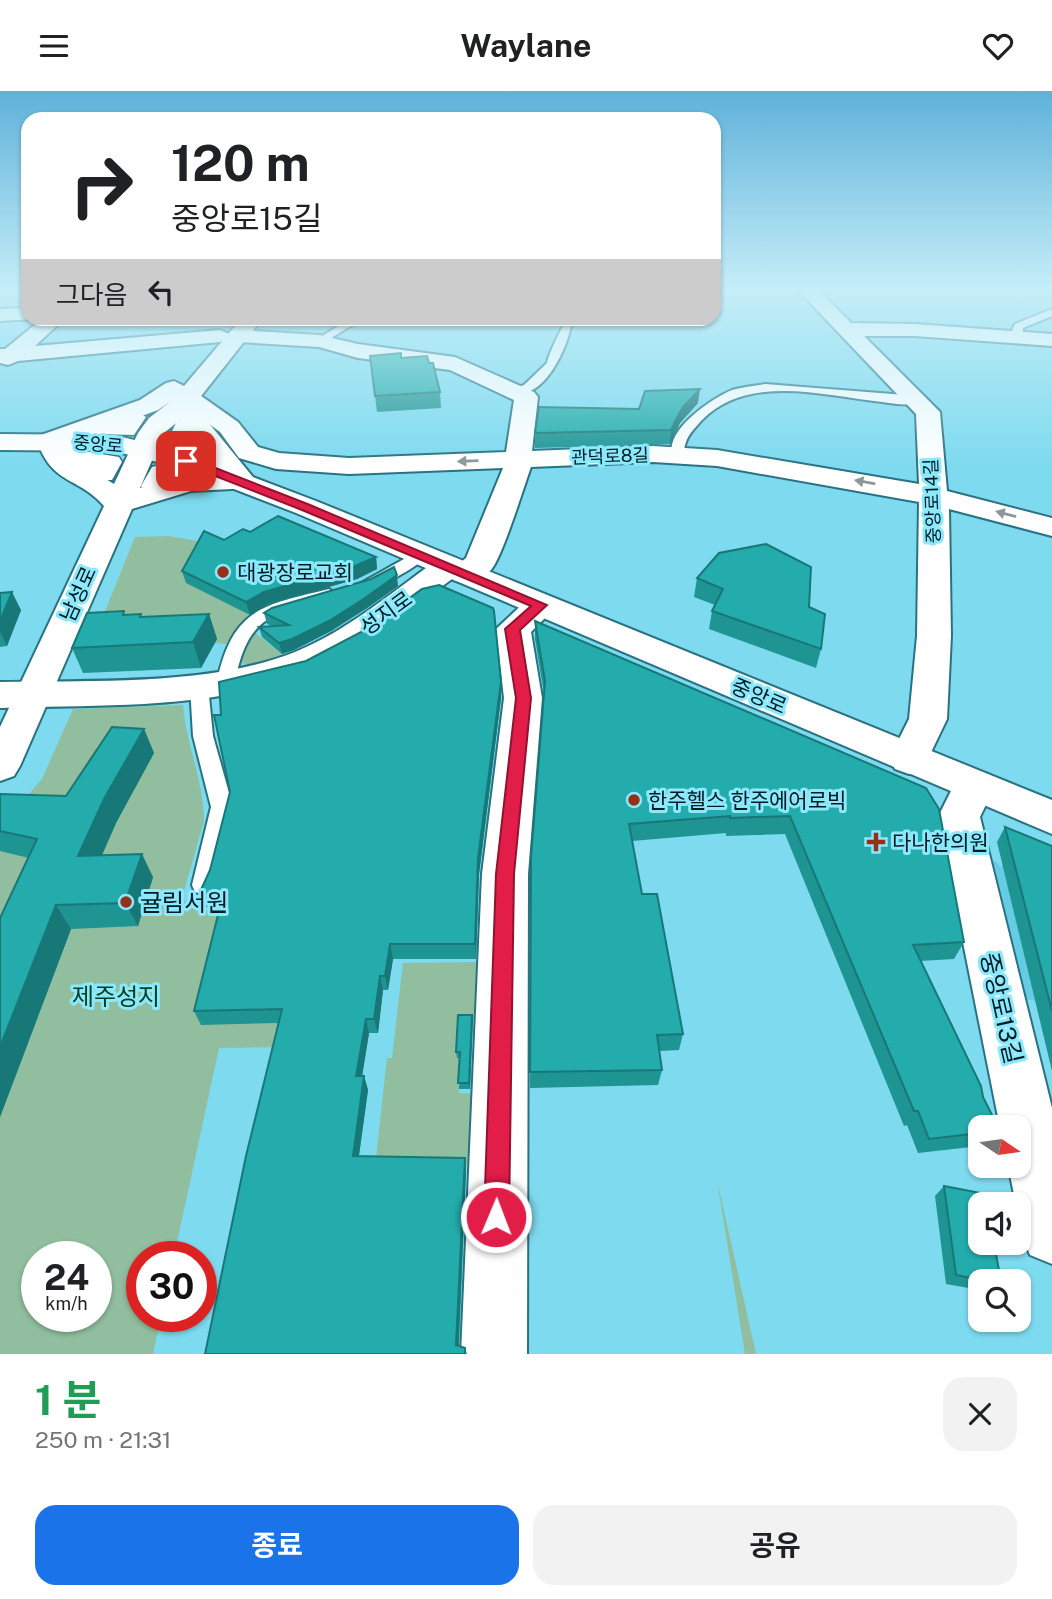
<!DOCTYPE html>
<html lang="ko">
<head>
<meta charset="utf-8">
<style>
	:root { --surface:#fff; --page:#f2f2f2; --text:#202124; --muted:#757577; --accent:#1a73e8 }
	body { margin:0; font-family:"Public Sans","Noto Sans KR",sans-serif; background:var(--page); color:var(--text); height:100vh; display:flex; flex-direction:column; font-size:26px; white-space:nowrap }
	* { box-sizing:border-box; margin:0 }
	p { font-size:23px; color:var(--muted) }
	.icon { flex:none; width:38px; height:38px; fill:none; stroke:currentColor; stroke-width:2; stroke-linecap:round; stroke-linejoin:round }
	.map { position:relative; height:1263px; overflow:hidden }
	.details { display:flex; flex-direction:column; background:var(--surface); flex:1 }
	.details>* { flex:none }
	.hud { position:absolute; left:21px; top:21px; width:700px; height:214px; border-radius:21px; box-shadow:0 2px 5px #0004; background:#fff; color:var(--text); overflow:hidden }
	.needle { width:46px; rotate:103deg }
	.fabs { position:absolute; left:968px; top:1024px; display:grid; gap:14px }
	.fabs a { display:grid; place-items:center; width:63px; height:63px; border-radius:14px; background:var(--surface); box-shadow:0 2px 5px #0004; font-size:35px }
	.speed { position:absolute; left:21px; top:1150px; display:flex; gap:14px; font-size:35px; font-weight:700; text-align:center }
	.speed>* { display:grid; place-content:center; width:91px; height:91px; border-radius:50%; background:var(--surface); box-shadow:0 2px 5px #0004; line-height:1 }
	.speed small { font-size:18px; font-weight:400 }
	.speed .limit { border:10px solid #d22; background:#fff; color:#111 }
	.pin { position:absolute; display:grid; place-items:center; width:60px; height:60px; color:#fff; margin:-30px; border-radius:14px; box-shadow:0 4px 10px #0006 }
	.me { position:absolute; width:77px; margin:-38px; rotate:1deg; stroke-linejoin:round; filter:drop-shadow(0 0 5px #0008) }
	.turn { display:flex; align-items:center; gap:24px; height:147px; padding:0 35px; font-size:32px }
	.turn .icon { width:91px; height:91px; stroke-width:2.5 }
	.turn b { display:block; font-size:49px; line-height:60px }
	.then { display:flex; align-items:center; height:66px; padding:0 35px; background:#0003; gap:14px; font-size:26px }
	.round { display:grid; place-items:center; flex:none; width:74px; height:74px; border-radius:21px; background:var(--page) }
	.head { display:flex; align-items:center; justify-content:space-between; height:119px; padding:0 35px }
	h1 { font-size:42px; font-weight:700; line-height:52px; color:#1e9e55 }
	.button { display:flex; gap:14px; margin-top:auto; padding:14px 35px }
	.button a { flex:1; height:80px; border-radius:21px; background:var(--accent); color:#fff; font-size:28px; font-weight:700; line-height:80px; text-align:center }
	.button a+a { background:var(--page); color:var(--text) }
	header { display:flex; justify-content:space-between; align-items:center; height:91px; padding:0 35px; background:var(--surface); font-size:32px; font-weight:700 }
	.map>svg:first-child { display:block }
	.built { fill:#65cde3 }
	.green { fill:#90be9e; fill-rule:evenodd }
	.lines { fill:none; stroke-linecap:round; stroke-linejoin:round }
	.service-casing { stroke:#297281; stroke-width:4 }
	.pedestrian-casing { stroke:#297281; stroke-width:3 }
	.minor-casing { stroke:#297281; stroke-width:4 }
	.tertiary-casing { stroke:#297281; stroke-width:4 }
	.secondary-casing { stroke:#297281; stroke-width:4 }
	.service { fill:#fff; fill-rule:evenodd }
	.pedestrian { fill:#fff; fill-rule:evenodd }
	.minor { fill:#fff; fill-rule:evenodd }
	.tertiary { fill:#fff; fill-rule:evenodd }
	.secondary { fill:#fff; fill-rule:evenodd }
	.wall { fill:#1e9493 }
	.shaded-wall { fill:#187878 }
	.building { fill:#23acab; stroke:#187878; stroke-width:2 }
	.oneway { fill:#8c989b }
	.route { fill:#e11d48; stroke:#92132f; stroke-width:2 }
	.poi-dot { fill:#982f17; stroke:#8be8fd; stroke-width:2.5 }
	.labels { text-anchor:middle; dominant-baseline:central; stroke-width:6; stroke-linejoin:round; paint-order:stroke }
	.far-street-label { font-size:18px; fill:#001b21; stroke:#8be8fd }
	.poi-label { font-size:21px; fill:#001b21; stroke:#8be8fd; text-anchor:start }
	.street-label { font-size:21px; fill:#001b21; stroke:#8be8fd }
	.near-poi-label { font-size:24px; fill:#001b21; stroke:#8be8fd; text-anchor:start }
	.near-park-label { font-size:24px; fill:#00401f; stroke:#8be8fd }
	.near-street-label { font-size:24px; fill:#001b21; stroke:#8be8fd }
</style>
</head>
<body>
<header><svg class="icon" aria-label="menu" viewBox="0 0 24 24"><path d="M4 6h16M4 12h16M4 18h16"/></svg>Waylane<svg class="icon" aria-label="heart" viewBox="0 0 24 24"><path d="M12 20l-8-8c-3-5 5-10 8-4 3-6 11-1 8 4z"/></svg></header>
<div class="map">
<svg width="1052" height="1263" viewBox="0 0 1052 1263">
	<rect width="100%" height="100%" fill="#7edaef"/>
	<!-- built -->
	<polygon class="built" points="1015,769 1036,910 1026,908 1000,798 993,797 986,774 995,770 1001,776"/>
	<!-- green -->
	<g class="green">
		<polygon points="169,445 208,452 252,518 227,553 97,540 135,446"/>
		<path d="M253 540 284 565C270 569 250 578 238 570Z"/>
		<path d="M183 614C186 653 204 691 204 730L182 807 190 816 283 829 280 956 219 957 174 1165 142 1166V1225H161L153 1263H0V736L42 688 73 618ZM37 1166H96V1225H37Z"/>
		<polygon points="482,871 479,930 459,930 459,1002 477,1003 474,1075 375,1076 387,967 392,967 403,872"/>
		<polygon points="717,1089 756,1263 745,1263"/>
	</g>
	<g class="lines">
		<!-- service casing -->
		<g class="service-casing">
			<g id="service">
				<polygon points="1052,218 1052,225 1023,237 1022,247 1014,247 1012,239 1015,233"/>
				<polygon points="350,228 362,228 323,252 314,250"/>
				<path d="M569 228H580L571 235C566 259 545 306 515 303V297L524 294 547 272C548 265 563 231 569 228Z"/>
				<path d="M765 293 918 305 924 309C915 316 894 313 882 311 824 305 749 282 702 329 696 336 689 342 686 351 684 356 684 361 683 366H673C662 341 712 307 732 299 742 296 754 295 765 293Z"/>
				<path d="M420 459 428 464C417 476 381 498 365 494L363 491Z"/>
				<path d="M329 498 337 503 335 506C274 522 248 523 235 590L226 596 220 594 217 590C233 517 263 514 329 498Z"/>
				<polygon points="199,589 206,591 208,595 213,645 233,716 214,794 211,801 203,803 195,801 192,794 211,716 193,645 190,595 192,591"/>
			</g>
		</g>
		<!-- pedestrian casing -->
		<g class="pedestrian-casing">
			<g id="pedestrian">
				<polygon points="136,320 146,326 134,344 96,343 86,337 89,333"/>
				<polygon points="184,328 192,330 209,353 206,357 199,359 171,352 168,348 177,330"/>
				<polygon points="72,358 119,366 122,371 112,389 96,389 65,368 62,364 65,360"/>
				<polygon points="159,374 190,382 193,387 190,392 152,401 144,400 141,395 152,376"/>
			</g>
		</g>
		<!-- minor casing -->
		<g class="minor-casing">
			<g id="minor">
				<path d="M797 198H817L851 232 915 233 1052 243V255L915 245H864L940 321 947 400 1052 427V445L949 418 951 545 947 628 923 678 909 683 895 678 889 668 909 628 917 545 919 411 717 375 653 371 531 376C524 395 502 467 491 479 480 490 466 496 452 488 414 516 378 549 335 570 233 621 110 613 0 617V591C91 589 210 595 295 561 347 540 391 502 437 469L448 467 461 471 466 467 503 377 349 383 276 378 239 367 220 341 178 310 174 305 178 300 186 298 194 300 238 331 258 356 279 362 349 367 506 361 514 309 450 279 358 267 319 256 238 251 229 247 220 251 18 270 8 274 0 272V258H5L42 228H64L35 255 220 239 229 243 238 239 319 244 358 253 455 266 534 301 538 306 532 360 653 355 717 359 919 393 916 323Z"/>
				<polygon points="28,217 28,228 34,228 0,230 0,218"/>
				<polygon points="540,505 552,508 557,515 531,541 542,607 528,783 527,1263 461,1263 482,783 504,607 496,538 528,508"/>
				<polygon points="974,680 989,684 995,695 980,726 1052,1017 1052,1173 1030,1164 1021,1142 1018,1113 1016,1113 1008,1074 1018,1074 1018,1036 1000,1036 938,726 959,684"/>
			</g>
		</g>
		<!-- tertiary casing -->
		<g class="tertiary-casing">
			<path id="tertiary" d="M241 228H262L194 314 257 391 253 397 191 400 132 418 20 675 14 685 0 690V636L104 415C78 385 53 395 37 350L41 344 140 309 166 292 174 290 184 295ZM171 310 149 327 138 342 114 393C95 380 73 377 64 354L158 319ZM180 329 222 383 189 384 140 397 164 342Z"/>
		</g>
		<!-- secondary casing -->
		<g class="secondary-casing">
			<polygon id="secondary" points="0,343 114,344 195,364 316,410 1052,709 1052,743 296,422 177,376 114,360 0,359"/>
		</g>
		<!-- service -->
		<use href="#service" class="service"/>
		<!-- pedestrian -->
		<use href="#pedestrian" class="pedestrian"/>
		<!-- minor -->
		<use href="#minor" class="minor"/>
		<!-- tertiary -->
		<use href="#tertiary" class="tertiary"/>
		<!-- secondary -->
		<use href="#secondary" class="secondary"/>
	</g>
	<!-- wall -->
	<g class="wall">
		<polygon points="370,265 401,267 429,272 440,301 441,317 377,321"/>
		<polygon points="698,312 680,332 670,353 535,357 535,342 639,318"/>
		<polygon points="250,441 376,466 377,478 357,488 268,513 250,524 186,492 182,480 224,449"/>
		<polygon points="697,487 809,516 821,558 816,577 709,538 712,520 715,514 694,506"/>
		<polygon points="398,495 367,517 331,540 294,559 282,563 262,546 259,536 272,535 267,533 264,522"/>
		<polygon points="0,502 21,519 7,555 0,556"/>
		<polygon points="209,523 217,548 201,577 83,582 72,557 126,524 142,526"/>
		<polygon points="535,530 964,851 954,868 920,870 980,1036 980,1055 918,1062 907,1034 904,1035 785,743 726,745 726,742 632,750 642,803 683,943 679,959 659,960 662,979 658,994 530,997 531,766 544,603 535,548"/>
		<polygon points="501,591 501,607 479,783 476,868 393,868 388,899 383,899 378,942 369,942 362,985 364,985 368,999 359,1065 466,1079 459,1255 465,1257 467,1263 205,1263 278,932 201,934 194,920 220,818 206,816 200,801"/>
		<polygon points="144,638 154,662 116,732 102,764 153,786 138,835 71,838 0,1026 0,827 29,767 0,760 0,703 66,705"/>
		<polygon points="1005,736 1052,755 1052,980 997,751"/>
		<polygon points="472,924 470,998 459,998 460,967 457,967 456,961"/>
		<polygon points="944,1095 1001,1190 980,1190 980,1199 946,1193 935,1105"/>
	</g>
	<!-- shaded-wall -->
	<g class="shaded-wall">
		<polygon points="700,298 698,312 680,332 670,353 671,339 682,317"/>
		<polygon points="376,466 377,478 357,488 268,513 250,524 246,511 264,501"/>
		<polygon points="397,484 398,495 367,517 331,540 294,559 282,563 279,552"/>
		<polygon points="12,501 21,519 7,555 0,541 0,530"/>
		<polygon points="209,523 217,548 201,577 193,551"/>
		<polygon points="501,591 501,607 479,783 476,868 475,853 478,767"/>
		<polygon points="144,638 154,662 116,732 91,789 78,765 104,708"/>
		<polygon points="142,763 153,786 138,835 125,812"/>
		<polygon points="56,814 71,838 0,1026 0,956"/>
		<polygon points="390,853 393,868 388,899 385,885"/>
		<polygon points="380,885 383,899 378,942 374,928"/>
		<polygon points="472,924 473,930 470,998 469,992"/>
		<polygon points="366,928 369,942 360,998 356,985"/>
		<polygon points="364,985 368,999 357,1077 353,1065"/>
		<polygon points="465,1067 466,1079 458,1263 456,1254"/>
	</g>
	<!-- building -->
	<g class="building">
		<polygon points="401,262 401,267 427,265 429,272 433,272 440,301 375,305 370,265"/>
		<polygon points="700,298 682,317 671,339 535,342 539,316 639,318 645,300"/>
		<polygon points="278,425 376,466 355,475 264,501 246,511 182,480 204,440 224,449 243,438 250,441"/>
		<polygon points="766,453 811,476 809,516 825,523 821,558 712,520 723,498 697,487 719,462"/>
		<polygon points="394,476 397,484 365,507 329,530 292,548 279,552 259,536 289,534 264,522 272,517 371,488"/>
		<polygon points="439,494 493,517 494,520 501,591 478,767 475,853 390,853 385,885 380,885 374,928 366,928 356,985 364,985 353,1065 465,1067 456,1254 465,1257 465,1263 205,1263 246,1065 282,918 194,920 223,804 200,801 210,779 230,701 214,624 221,624 219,591 306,570 365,539 422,498"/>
		<polygon points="12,501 0,530 0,502"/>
		<polygon points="124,520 123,524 141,523 140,526 209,523 193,551 72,557 87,522"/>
		<polygon points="535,530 926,697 939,718 964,851 913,854 981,995 983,1006 998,1036 980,1036 980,1042 929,1048 918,1020 914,1020 790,725 730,727 730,725 629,733 642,803 657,803 683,943 657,944 662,979 530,981 531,766 545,590"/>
		<polygon points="112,636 144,638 104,708 78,765 142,763 125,812 56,814 0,956 0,827 37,748 0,740 0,703 66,705"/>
		<polygon points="1005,736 1052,755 1052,920"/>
		<polygon points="458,924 472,924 469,992 458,992 460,961 456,961"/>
		<polygon points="944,1095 986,1103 988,1113 980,1113 980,1152 994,1152 1001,1190 986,1190 956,1184"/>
	</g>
	<!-- one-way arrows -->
	<defs><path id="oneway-solid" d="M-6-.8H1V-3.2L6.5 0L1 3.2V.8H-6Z" transform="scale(1.75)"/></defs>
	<g class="oneway">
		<use href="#oneway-solid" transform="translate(468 370) rotate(178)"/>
		<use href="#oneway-solid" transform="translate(865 391) rotate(-170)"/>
		<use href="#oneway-solid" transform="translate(1006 423) rotate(-165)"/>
	</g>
	<!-- sky -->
	<linearGradient id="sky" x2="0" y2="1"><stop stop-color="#5fb1da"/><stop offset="0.53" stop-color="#c5eef8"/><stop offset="1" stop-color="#c5eef8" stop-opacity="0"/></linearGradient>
	<rect width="1052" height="375" fill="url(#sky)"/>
	<!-- route -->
	<polygon class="route" points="182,367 190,367 310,414 547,514 520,539 531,607 514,783 509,1126 505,1134 496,1138 487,1134 484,1126 496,783 516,607 505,538 531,515 302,419 182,372"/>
	<!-- markers -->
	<g class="poi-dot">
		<circle cx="223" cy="481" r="7"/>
		<circle cx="634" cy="709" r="7"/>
		<path d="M872.5 740.5h7v7h7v7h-7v7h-7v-7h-7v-7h7z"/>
		<circle cx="126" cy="811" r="7"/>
	</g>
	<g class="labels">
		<!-- far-street labels -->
		<g class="far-street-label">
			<text transform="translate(98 353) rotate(5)">중앙로</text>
			<text transform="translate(610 365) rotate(-2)">관덕로8길</text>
			<text transform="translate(932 410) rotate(-92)">중앙로14길</text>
		</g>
		<!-- poi labels -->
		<g class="poi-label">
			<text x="237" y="481">대광장로교회</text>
			<text x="648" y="709">한주헬스 한주에어로빅</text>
			<text x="892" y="751">다나한의원</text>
		</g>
		<!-- street labels -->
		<g class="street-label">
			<text transform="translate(78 503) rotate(-66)">남성로</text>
			<text transform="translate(386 522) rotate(-36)">성지로</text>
			<text transform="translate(759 605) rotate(23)">중앙로</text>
		</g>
		<!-- near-poi labels -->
		<g class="near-poi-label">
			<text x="140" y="811">귤림서원</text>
		</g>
		<!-- near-park labels -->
		<g class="near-park-label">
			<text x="116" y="905">제주성지</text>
		</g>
		<!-- near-street labels -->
		<g class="near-street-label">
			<text transform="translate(1002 917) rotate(77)">중앙로13길</text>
		</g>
	</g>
</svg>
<div class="fabs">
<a><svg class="needle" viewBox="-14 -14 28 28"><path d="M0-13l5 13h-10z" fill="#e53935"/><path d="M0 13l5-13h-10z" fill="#757577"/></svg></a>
<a><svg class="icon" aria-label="sound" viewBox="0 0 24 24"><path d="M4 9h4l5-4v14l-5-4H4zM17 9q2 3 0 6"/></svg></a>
<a><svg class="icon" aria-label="search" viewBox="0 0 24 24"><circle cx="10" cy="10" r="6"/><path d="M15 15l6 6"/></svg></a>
</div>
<div class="speed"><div>24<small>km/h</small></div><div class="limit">30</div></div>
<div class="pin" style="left:186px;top:370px;background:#d93025"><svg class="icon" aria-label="arrive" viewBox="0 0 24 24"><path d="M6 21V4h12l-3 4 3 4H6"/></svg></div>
<svg class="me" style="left:496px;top:1126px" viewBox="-20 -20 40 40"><circle r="17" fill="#e11d48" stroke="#fff" stroke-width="3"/><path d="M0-11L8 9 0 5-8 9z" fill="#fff"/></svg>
<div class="hud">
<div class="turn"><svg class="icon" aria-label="right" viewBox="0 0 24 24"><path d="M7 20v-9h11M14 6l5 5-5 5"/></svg><div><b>120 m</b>중앙로15길</div></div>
<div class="then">그다음<svg class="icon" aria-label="left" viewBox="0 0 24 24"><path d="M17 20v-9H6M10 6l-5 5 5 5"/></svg></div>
</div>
</div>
<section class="details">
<div class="head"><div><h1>1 분</h1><p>250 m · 21:31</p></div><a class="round"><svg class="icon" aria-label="close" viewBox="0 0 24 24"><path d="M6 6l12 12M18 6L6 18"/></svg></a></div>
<div class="button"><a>종료</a><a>공유</a></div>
</section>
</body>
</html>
